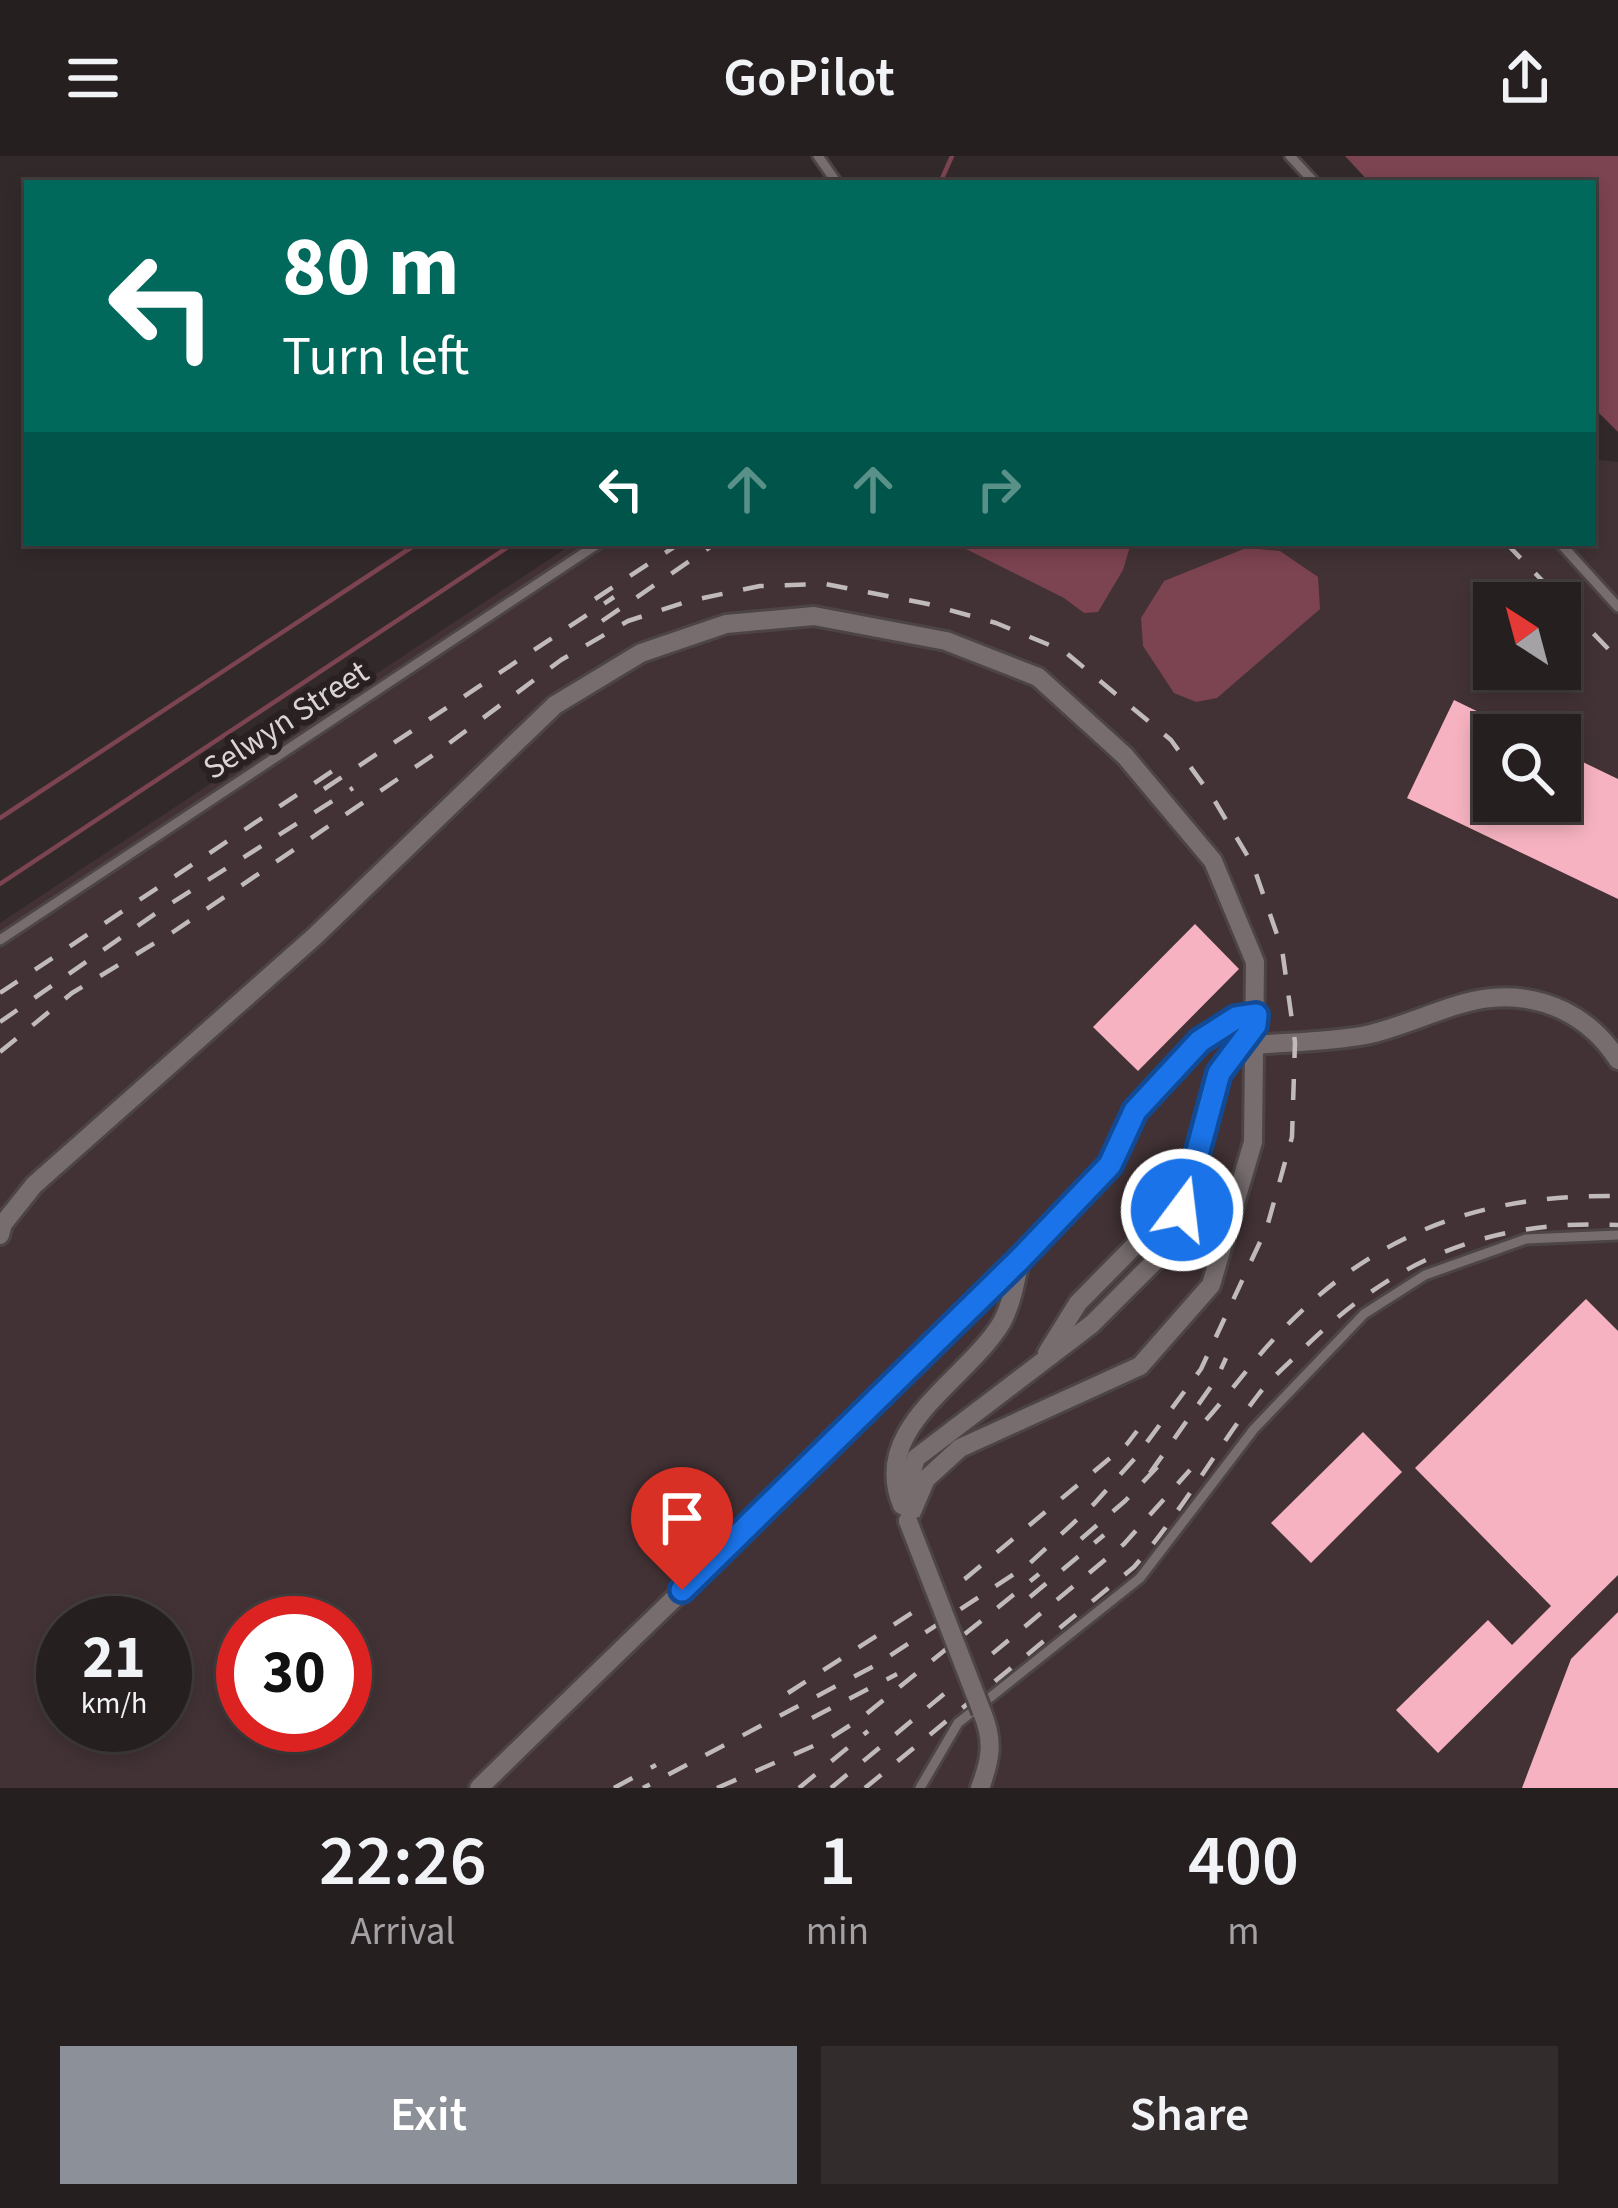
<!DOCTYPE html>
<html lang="en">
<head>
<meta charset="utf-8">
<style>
	:root { --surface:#261f20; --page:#322c2d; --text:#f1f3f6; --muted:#a4a2a5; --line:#423d3e; --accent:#8c9099 }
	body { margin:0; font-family:"Source Sans 3",sans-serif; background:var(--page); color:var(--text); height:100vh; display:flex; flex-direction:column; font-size:45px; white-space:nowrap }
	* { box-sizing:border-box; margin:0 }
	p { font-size:39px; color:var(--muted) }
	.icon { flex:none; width:66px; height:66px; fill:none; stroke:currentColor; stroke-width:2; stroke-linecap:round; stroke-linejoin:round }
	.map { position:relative; height:1632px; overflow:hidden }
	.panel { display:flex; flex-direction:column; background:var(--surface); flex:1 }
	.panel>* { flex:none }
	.banner { position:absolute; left:24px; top:24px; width:1572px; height:366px; border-radius:0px; box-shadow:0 6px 18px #0003,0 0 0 3px var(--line); background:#00695c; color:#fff; overflow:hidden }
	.needle { width:78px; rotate:324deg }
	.fabs { position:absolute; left:1473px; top:426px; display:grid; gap:24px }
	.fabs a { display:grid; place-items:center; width:108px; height:108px; border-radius:0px; background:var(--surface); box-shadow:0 6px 18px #0003,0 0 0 3px var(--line); font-size:60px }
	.speed { position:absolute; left:36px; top:1440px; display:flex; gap:24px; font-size:60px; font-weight:700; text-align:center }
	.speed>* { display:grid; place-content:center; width:156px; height:156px; border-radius:50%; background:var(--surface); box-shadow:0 6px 18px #0003,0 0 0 3px var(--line); line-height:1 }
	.speed small { font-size:30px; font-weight:400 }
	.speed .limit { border:18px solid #d22; background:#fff; color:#111 }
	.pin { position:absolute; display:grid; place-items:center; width:102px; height:102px; color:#fff; margin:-123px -51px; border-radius:50% 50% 50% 0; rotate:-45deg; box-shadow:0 0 12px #0007 }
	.pin .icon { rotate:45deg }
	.me { position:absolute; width:132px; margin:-66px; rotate:15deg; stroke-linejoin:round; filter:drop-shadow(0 0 9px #0008) }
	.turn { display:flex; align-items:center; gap:42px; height:252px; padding:0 60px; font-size:54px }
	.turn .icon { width:156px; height:156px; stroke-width:2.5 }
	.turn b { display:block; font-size:84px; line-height:102px }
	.lanes { display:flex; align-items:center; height:114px; padding:0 60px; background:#0003; justify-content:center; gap:60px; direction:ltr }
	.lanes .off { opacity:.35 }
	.eta { display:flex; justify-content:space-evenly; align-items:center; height:204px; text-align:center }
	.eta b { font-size:72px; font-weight:600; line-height:84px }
	.button { display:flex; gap:24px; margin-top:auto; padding:24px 60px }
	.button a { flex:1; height:138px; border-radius:0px; background:var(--accent); color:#fff; font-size:48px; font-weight:600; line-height:138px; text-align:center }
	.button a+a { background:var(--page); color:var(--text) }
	header { display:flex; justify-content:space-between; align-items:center; height:156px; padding:0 60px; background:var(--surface); font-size:54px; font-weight:600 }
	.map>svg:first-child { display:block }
	.built { fill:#423235; fill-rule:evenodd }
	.water { fill:#7c4350 }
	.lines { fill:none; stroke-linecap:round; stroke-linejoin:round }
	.stream { stroke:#7c4350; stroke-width:4.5 }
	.building { fill:#f6b2c0 }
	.service-casing { stroke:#4c4445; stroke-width:15 }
	.minor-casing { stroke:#4c4445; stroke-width:24 }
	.service { stroke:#776d6f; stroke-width:9 }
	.minor { stroke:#776d6f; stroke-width:18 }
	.rail { stroke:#c0babb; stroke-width:4.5; stroke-dasharray:21 21; stroke-linecap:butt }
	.minor-bridge-casing { stroke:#4c4445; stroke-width:24; stroke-linecap:butt }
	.minor-bridge { stroke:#776d6f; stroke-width:18 }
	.route-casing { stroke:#114b97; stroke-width:30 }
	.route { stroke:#1a73e8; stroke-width:21 }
	.labels { text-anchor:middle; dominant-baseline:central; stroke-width:12; stroke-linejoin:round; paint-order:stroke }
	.street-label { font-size:33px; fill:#dad4d5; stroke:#282021 }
</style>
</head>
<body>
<header><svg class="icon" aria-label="menu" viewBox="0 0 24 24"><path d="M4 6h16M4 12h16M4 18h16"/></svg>GoPilot<svg class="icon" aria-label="share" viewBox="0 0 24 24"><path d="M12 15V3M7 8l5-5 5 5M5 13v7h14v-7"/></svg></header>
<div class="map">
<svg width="1618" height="1632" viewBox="0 0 1618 1632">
	<rect width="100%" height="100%" fill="#32292b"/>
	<!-- built -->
	<path class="built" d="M1593 303 1618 306V1632H0V767L574 387H1593ZM1494 447H1560V513H1494ZM1494 579H1560V645H1494ZM63 1467H165V1569H63ZM243 1467H345V1569H243Z"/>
	<!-- water -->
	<g class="water">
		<polygon points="1345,0 1618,0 1618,276 1593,251 1593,27 1370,27"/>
		<polygon points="954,387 1131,387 1123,414 1098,456 1084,457 1064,442"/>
		<polygon points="1246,392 1280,395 1318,421 1320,453 1217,542 1196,546 1174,537 1143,490 1141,462 1164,425"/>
	</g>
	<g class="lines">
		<!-- stream -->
		<g class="stream">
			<polyline points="940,27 952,0"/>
			<polyline points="0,662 418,387"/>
			<polyline points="0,728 514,387"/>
		</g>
	</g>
	<!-- building -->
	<g class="building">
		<polygon points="1454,544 1526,579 1494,579 1494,645 1560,645 1560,595 1618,623 1618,743 1407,642"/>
		<polygon points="1195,768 1239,813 1138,915 1093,871"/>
		<polygon points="1586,1143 1618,1175 1618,1419 1438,1597 1396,1554 1488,1464 1512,1489 1551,1450 1415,1312"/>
		<polygon points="1363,1276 1402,1316 1311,1407 1271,1367"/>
		<polygon points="1618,1456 1618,1632 1522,1632 1571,1503"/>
	</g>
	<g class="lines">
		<!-- service casing -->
		<g class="service-casing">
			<g id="service">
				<polyline points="818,0 837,27"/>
				<polyline points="1290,0 1315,27"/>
				<polyline points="1560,387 1618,451"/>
				<polyline points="0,784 599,387"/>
				<polyline points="920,1632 958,1567 1140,1422 1254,1273 1364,1158 1425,1119 1526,1083 1618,1079"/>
			</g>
		</g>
		<!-- minor casing -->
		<g class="minor-casing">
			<g id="minor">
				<path d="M1254 889C1291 886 1329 886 1366 879 1405 871 1454 845 1491 842 1543 837 1590 860 1618 904"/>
				<polyline points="0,1079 3,1068 34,1029 314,781 555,549 641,497 726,468 814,460 946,485 1038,521 1125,600 1213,705 1255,806 1253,986 1211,1129 1140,1210 960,1292 926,1323 908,1365"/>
				<polyline points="1047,1197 1078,1147 1144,1080 1184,1028"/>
				<polyline points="902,1349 916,1302 1092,1168 1172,1088 1219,917 1254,869"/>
				<path d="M902 1349C869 1271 967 1225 1002 1166 1012 1147 1016 1124 1020 1103"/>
				<path d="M479 1632C685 1430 897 1232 1097 1023 1115 1004 1121 982 1133 960 1151 925 1217 865 1257 859"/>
				<path d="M980 1632C991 1603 994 1585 982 1556"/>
			</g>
		</g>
		<!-- service -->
		<use href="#service" class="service"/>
		<!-- minor -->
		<use href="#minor" class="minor"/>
		<!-- rail -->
		<g class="rail">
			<polyline points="1506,387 1618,503"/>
			<polyline points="595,443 680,387"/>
			<polyline points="602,465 716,387"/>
			<polyline points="324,633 614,441"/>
			<polyline points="0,837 334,614"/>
			<polyline points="0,866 159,755 353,632"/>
			<polyline points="0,896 72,837 173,776 436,597 561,504 628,465 689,445 760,430 825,428 928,448 996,467 1064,495 1171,584 1213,642 1253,709 1282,793 1295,886 1292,981 1267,1071 1201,1213 1136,1301 1094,1348 1029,1408 876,1509 643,1632"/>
			<path d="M1206 1264C1229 1238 1249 1210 1272 1185 1369 1079 1476 1038 1618 1040"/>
			<polyline points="1150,1317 1217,1222 1226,1202"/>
			<polyline points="1081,1383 1125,1345 1163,1305"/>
			<polyline points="1030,1441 1104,1379"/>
			<polyline points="788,1537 966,1422 1127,1288 1137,1275"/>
			<polyline points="812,1562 897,1518"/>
			<polyline points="614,1632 656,1609"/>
			<polyline points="717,1632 827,1584 860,1563 1039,1418"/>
			<polyline points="799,1632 868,1575"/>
			<polyline points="831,1632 1124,1388 1190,1314"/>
			<path d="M865 1632 1134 1411C1181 1357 1215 1295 1258 1239 1271 1222 1288 1208 1303 1193 1394 1103 1490 1063 1618 1069"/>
		</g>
		<!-- minor-bridge casing -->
		<g class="minor-bridge-casing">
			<polyline id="minor-bridge" points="908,1365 982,1556"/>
		</g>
		<!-- minor-bridge -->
		<use href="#minor-bridge" class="minor-bridge"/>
	</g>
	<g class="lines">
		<!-- route casing -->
		<g class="route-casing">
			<polyline id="route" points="682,1434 1020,1103 1110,1009 1135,955 1200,885 1236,862 1256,859 1255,869 1219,917 1182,1054"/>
		</g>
		<!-- route -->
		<use href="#route" class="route"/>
	</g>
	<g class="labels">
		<!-- street labels -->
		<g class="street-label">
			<text transform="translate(286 564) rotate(-33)">Selwyn Street</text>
		</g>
	</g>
</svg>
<div class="fabs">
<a><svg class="needle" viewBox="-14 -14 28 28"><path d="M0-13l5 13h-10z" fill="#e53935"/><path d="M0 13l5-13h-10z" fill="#a4a2a5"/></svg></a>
<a><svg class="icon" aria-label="search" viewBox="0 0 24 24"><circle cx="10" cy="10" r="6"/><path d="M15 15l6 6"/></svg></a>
</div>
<div class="speed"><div>21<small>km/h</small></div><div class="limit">30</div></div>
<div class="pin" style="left:682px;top:1434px;background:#d93025"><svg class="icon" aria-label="arrive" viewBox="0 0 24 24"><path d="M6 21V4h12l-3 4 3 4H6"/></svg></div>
<svg class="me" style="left:1182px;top:1054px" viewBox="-20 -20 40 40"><circle r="17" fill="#1a73e8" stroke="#fff" stroke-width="3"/><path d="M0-11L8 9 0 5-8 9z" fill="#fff"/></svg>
<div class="banner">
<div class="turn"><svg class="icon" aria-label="left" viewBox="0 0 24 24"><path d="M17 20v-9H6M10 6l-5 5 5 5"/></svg><div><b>80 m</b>Turn left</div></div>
<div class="lanes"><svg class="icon" aria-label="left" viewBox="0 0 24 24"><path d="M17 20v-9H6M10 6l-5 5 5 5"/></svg><svg class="icon off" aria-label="ahead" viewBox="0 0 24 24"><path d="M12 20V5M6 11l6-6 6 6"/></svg><svg class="icon off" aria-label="ahead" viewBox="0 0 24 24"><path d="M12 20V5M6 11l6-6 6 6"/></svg><svg class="icon off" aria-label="right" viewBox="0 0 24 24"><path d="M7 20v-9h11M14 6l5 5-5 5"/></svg></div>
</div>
</div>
<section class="panel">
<div class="eta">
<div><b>22:26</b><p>Arrival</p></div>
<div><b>1</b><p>min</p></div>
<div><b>400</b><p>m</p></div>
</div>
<div class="button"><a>Exit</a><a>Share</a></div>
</section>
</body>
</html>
